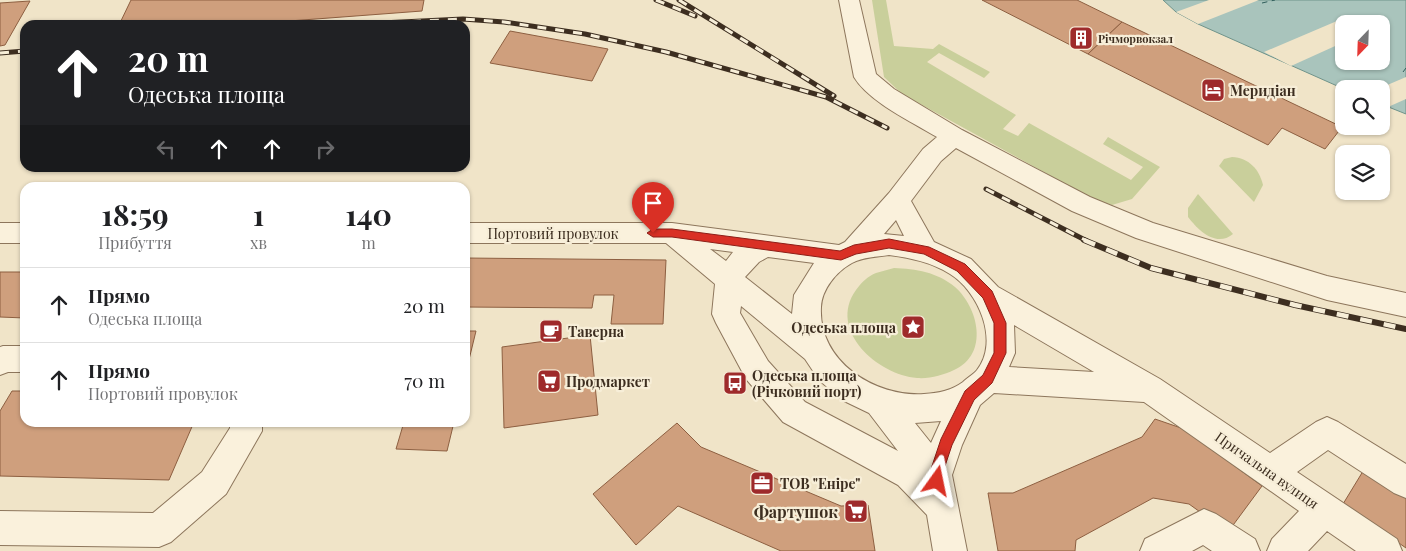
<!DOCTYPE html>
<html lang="uk">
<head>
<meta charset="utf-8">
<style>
	:root { --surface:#fff; --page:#f2f2f2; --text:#202124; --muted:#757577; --line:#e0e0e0 }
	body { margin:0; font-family:"Playfair Display",serif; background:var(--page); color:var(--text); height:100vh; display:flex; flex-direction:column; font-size:19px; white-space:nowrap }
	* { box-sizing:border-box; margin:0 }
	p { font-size:16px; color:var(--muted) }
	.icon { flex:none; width:28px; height:28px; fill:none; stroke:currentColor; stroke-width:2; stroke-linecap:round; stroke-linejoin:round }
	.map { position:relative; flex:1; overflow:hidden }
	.panel { position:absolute; left:20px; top:182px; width:450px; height:245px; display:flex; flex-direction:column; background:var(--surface); border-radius:15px; box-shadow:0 1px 4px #0004 }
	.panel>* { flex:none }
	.banner { position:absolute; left:20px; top:20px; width:450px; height:152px; border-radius:15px; box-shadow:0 1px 4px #0004; background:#202124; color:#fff; overflow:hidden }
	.needle { width:32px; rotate:203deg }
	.buttons { position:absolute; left:1335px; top:15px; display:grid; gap:10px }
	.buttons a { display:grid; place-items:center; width:55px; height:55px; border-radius:10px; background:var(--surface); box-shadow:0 1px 4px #0004; font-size:25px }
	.pin { position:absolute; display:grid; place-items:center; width:42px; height:42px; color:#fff; margin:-51px -21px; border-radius:50% 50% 50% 0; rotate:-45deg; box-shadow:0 0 5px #0007 }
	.pin .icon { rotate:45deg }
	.me { position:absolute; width:55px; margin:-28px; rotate:12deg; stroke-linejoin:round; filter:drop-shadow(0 0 4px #0008) }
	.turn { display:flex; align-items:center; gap:18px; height:105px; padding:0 25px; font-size:22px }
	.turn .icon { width:65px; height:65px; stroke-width:2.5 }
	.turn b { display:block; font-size:35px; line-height:42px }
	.lanes { display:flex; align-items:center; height:48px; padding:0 25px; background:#0003; justify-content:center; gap:25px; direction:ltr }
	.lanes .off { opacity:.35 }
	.eta { display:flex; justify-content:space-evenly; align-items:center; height:85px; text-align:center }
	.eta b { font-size:30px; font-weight:700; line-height:35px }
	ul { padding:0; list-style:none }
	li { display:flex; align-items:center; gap:15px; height:75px; padding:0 25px; border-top:1px solid var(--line) }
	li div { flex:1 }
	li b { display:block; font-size:19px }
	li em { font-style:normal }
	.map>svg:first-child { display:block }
	.green { fill:#c9cf9b }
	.water { fill:#a9c4bc; stroke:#6f938a; fill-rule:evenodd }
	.pier { fill:#f0e4c8 }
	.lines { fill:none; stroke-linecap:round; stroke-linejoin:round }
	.ferry { stroke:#2f5d5a; stroke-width:1; stroke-dasharray:5.5 4.5; stroke-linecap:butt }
	.building { fill:#cf9f7d; stroke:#8d5f41 }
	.minor-casing { stroke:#8d765c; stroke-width:2 }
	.minor { fill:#faf1dc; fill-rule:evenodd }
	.rail-far1-casing { stroke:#3d2e20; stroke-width:5 }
	.rail-casing { stroke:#3d2e20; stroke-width:6 }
	.rail-far1 { stroke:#f7eed8; stroke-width:3; stroke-dasharray:9; stroke-linecap:butt }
	.rail { stroke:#f7eed8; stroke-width:4.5; stroke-dasharray:12; stroke-linecap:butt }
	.route { fill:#d93025; stroke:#8d1f18 }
	.labels { text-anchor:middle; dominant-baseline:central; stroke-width:4.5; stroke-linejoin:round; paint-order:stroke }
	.far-poi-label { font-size:11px; font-weight:bold; fill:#3d2e20; stroke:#f7eed8; text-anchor:start }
	.poi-label { font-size:14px; font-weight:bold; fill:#3d2e20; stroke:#f7eed8; text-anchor:start }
	.street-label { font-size:14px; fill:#3d2e20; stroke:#f7eed8 }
	.near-poi-label { font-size:16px; font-weight:bold; fill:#3d2e20; stroke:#f7eed8; text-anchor:end }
</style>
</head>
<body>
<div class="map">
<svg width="1406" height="551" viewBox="0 0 1406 551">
	<rect width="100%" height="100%" fill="#f0e4c8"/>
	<!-- green -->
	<g class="green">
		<polygon points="872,0 886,0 894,46 933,49 939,44 990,72 984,78 939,53 927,62 1016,115 1003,129 1018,136 1029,123 1131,180 1143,167 1103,144 1108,137 1160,167 1132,199 1112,205 1093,199 902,94 884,77"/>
		<path d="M1232 157C1249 158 1259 169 1263 185L1254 202 1219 166 1224 159Z"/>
		<path d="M1198 194 1233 234C1216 248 1198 230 1188 217V208Z"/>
		<path d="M894 268C916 269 937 272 955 287 978 307 990 354 954 370 943 375 930 379 917 378 878 375 827 330 856 290 861 283 868 276 876 273 882 271 888 270 894 268Z"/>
	</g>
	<!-- water -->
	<path class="water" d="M1163 0H1406V114L1381 104V89H1344L1198 24 1176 12ZM1344 24H1381V61H1344Z"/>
	<!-- pier -->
	<g class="pier">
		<polygon points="1209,0 1259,0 1198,24 1176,12"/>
		<polygon points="1351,15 1363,24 1344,24 1344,42 1291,66 1264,52"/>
		<polygon points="1406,77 1406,99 1388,107 1381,104 1381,89 1378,89"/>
	</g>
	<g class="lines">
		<!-- ferry -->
		<g class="ferry">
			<polyline points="1262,3 1275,0"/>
			<polyline points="1403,72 1406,68"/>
		</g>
	</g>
	<!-- building -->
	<g class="building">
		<polygon points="131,0 424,0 422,11 236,25 119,25"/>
		<polygon points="982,0 1077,0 1122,22 1088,54"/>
		<polygon points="30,1 5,45 0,46 0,3"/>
		<polygon points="1122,22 1342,127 1325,149 1282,128 1268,145 1088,54"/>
		<polygon points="510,31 608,49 592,81 490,63"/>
		<polygon points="465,258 666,260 663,324 611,324 614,295 594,295 592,308 465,307"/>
		<polygon points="0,272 25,272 25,318 0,317"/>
		<polygon points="465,331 476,331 465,376"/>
		<polygon points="590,335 598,415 504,428 502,347"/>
		<polygon points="12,391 25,391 25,422 194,422 169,480 0,476 0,411"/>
		<polygon points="1155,419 1184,429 1262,486 1228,532 1189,504 1153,498 1076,540 1075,551 998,551 988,493 1013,493 1142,437"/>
		<polygon points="404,422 454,422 447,451 396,449"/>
		<polygon points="677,423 701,447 841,506 868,505 875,551 781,551 678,506 636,545 593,494"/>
		<polygon points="1368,463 1406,488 1406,548 1343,504"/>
	</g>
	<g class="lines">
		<!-- minor casing -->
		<g class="minor-casing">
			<g id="minor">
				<path d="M839 0H859L876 74 894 89 962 130 1090 197 1153 223 1327 276 1406 293V317L1327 300 1136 238 1072 211 956 148 941 161 911 201 934 242 971 259 998 287 1160 379 1270 453 1316 422 1327 417 1338 422 1406 464V498L1394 493 1328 450 1297 472 1397 539 1402 551H1356L1327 531 1308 551H1267L1272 539 1299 511 1144 402 994 393 980 405 962 445 952 475 967 551H933L927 515 898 485 783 422 746 379 716 323 712 314 715 284 666 243H465V223H672L839 245 845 242 889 193 923 149 937 137C912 122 869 102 854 77ZM896 220 904 236 884 234ZM710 249 733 252 726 261ZM889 255C911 258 931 262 950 274 978 291 1000 341 977 370 974 374 967 378 963 382 951 391 938 393 924 394 874 397 818 361 821 307 822 289 836 272 852 263 863 257 877 257 889 255ZM768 257 814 263 794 295 792 314 745 277 759 262ZM741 306 805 359 819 380 842 400 869 413 898 451 805 402 768 361 740 313ZM1014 325 1094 372 1009 367 1015 353ZM941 421 931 443 915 423Z"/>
				<rect x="0" y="223" width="25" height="20"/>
				<polygon points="3,346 25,346 25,372 8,372 0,375 0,347"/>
				<polygon points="230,422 262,422 262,431 226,494 171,542 159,547 0,545 0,511 153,513 202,472 230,428"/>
				<polygon points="1204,509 1216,514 1255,539 1260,551 1212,551 1203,545 1192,551 1140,551 1145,539"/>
			</g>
		</g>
		<!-- minor -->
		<use href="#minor" class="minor"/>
		<!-- rail-far1 casing -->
		<g class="rail-far1-casing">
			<g id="rail-far1">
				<polyline points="656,0 695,16"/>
				<polyline points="679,0 834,96"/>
				<polyline points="340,25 463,19 504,22 585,34 666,52 826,97 887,128"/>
				<polyline points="0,53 25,51"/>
				<polyline points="986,189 1087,241"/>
			</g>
		</g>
		<!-- rail casing -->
		<g class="rail-casing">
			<polyline id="rail" points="1084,240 1151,268 1295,305 1406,329"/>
		</g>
		<!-- rail-far1 -->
		<use href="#rail-far1" class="rail-far1"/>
		<!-- rail -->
		<use href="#rail" class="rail"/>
	</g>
	<!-- route -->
	<polygon class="route" points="653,229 672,229 840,251 854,245 889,239 929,247 965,264 992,291 1006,323 1006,353 992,383 974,400 952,445 942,475 943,481 942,485 937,487 932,485 929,475 941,439 965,391 983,375 994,353 994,323 983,298 957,271 924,254 889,248 856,254 841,260 672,237 653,237 647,233"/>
	<!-- icons -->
	<defs>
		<g id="building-square" transform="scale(1.25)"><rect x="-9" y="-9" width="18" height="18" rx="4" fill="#9e2a2b" stroke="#f7eed8"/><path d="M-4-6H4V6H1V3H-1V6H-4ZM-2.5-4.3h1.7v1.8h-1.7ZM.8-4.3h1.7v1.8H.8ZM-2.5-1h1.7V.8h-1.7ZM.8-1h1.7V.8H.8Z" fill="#fff"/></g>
		<g id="hotel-square" transform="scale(1.25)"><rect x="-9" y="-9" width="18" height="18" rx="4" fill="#9e2a2b" stroke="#f7eed8"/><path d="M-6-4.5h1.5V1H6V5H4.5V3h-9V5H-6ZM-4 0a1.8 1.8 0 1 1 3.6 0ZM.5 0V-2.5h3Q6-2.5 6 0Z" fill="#fff"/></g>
		<g id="sight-square" transform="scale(1.25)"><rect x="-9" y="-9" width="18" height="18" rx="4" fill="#9e2a2b" stroke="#f7eed8"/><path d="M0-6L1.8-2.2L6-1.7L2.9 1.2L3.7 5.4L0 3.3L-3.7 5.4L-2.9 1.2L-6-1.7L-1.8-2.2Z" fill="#fff"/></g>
		<g id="cafe-square" transform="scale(1.25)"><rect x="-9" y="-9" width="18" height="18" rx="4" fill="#9e2a2b" stroke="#f7eed8"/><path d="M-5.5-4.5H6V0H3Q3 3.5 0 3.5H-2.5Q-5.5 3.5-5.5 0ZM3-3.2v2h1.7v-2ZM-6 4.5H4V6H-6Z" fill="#fff"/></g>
		<g id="supermarket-square" transform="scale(1.25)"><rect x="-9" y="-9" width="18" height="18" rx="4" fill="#9e2a2b" stroke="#f7eed8"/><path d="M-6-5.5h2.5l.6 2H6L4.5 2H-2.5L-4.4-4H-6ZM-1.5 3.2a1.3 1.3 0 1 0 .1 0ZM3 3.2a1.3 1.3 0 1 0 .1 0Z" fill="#fff"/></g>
		<g id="bus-square" transform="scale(1.25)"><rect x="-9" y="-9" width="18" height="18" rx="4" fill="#9e2a2b" stroke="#f7eed8"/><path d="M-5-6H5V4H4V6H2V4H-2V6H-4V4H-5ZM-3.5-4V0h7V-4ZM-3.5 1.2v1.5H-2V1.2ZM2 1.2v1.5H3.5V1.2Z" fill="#fff"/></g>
		<g id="office-square" transform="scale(1.25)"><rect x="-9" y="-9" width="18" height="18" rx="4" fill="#9e2a2b" stroke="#f7eed8"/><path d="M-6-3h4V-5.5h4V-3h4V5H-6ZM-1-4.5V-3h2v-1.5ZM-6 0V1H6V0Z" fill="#fff"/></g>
	</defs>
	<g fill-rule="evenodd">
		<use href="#building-square" x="1081" y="38"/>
		<use href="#hotel-square" x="1213" y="90"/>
		<use href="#sight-square" x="913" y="327"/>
		<use href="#cafe-square" x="551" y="331"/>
		<use href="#supermarket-square" x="549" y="381"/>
		<use href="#bus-square" x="735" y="383"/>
		<use href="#office-square" x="762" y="483"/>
		<use href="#supermarket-square" x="856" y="511"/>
	</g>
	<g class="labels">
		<!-- far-poi labels -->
		<g class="far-poi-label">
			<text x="1098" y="38">Річморвокзал</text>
		</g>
		<!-- poi labels -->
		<g class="poi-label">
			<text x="1230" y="90">Меридіан</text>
			<text x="896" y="327" text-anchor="end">Одеська площа</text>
			<text x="568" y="331">Таверна</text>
			<text x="752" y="375">Одеська площа<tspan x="752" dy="16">(Річковий порт)</tspan></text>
			<text x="566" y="381">Продмаркет</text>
			<text x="780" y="483">ТОВ "Еніре"</text>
		</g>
		<!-- street labels -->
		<g class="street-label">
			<text x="553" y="233">Портовий провулок</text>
			<text transform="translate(1267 470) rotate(35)">Причальна вулиця</text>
		</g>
		<!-- near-poi labels -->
		<g class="near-poi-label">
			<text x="838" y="511">Фартушок</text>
		</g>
	</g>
</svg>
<div class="buttons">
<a><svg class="needle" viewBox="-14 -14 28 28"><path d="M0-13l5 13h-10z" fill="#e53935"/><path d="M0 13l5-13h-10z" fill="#757577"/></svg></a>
<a><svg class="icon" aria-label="search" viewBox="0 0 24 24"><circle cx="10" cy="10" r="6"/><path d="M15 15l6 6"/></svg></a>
<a><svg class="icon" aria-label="layers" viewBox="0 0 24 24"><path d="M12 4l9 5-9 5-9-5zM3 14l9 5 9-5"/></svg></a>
</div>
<div class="pin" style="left:653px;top:233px;background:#d93025"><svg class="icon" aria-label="arrive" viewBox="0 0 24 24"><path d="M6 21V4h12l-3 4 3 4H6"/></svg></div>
<svg class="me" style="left:937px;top:481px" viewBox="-20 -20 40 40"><path d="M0-17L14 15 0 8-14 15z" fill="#d93025" stroke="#fff" stroke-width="4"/></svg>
<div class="banner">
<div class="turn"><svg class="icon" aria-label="ahead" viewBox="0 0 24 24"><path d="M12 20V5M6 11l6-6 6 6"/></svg><div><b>20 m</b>Одеська площа</div></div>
<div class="lanes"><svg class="icon off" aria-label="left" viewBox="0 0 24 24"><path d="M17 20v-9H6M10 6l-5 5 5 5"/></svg><svg class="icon" aria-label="ahead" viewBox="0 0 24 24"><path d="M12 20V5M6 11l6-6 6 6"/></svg><svg class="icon" aria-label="ahead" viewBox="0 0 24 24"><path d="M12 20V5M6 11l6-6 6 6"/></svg><svg class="icon off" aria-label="right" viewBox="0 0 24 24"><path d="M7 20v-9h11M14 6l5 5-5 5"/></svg></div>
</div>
<section class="panel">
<div class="eta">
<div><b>18:59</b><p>Прибуття</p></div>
<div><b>1</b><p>хв</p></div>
<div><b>140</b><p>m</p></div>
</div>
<ul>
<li><svg class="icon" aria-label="ahead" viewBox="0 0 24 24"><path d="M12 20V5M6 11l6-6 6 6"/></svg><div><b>Прямо</b><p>Одеська площа</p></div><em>20 m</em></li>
<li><svg class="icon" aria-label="ahead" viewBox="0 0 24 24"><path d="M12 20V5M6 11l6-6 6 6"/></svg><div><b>Прямо</b><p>Портовий провулок</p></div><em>70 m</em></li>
</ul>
</section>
</div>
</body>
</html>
